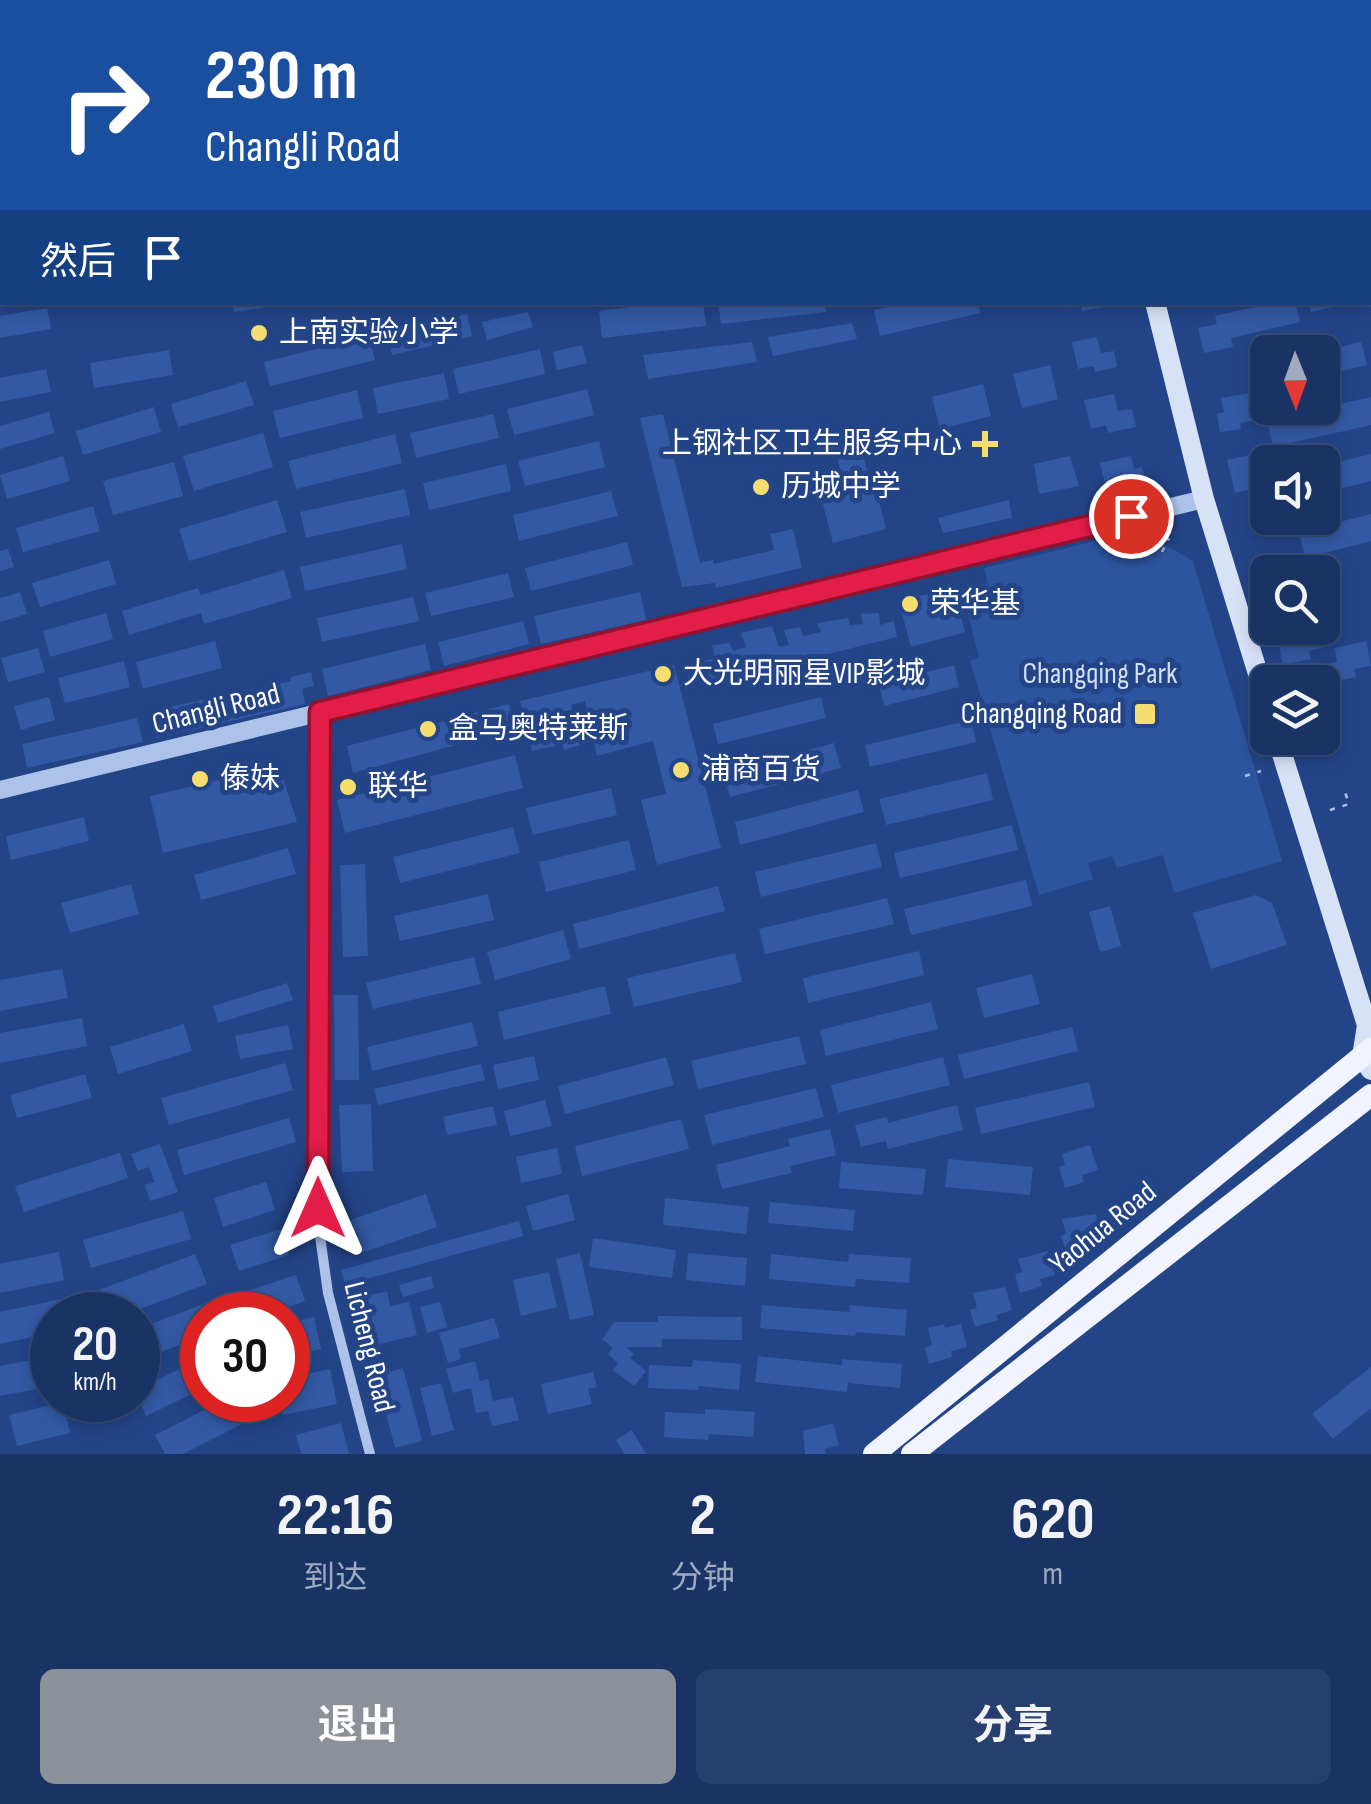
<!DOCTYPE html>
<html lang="zh">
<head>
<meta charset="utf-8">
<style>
	:root { --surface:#1a3365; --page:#273f6e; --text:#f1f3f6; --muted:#9faabf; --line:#384e79; --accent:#8c9099 }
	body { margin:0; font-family:"Sofia Sans Condensed","Noto Sans SC",sans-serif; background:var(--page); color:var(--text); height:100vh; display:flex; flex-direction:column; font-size:38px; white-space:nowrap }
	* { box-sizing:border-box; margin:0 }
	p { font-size:32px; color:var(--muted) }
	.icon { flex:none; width:55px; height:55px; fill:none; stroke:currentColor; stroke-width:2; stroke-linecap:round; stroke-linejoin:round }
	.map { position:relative; height:1454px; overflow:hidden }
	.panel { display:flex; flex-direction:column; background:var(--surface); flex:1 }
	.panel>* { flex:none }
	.banner { position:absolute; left:0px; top:0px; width:1372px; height:305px; box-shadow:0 5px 15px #0003,0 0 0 2px var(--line); background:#1a4fa0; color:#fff; overflow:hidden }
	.needle { width:65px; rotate:179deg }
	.buttons { position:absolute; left:1250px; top:335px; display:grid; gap:20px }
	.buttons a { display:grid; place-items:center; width:90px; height:90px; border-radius:15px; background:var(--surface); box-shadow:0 5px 15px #0003,0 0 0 2px var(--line); font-size:50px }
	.speed { position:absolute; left:30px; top:1292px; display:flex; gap:20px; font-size:50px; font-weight:700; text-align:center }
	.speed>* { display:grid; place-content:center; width:130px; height:130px; border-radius:50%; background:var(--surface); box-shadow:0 5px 15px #0003,0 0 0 2px var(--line); line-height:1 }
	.speed small { font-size:25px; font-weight:400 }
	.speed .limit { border:15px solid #d22; background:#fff; color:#111 }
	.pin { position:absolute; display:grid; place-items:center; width:85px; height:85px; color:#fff; margin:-42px; border:5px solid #fff; border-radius:50%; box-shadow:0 2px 10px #0007 }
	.me { position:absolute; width:110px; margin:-55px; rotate:0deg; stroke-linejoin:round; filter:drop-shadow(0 0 8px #0008) }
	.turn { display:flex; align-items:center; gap:35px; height:210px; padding:0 40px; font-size:45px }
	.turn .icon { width:130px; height:130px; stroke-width:2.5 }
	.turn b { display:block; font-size:70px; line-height:85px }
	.then { display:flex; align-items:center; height:95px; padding:0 40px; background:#0003; gap:20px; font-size:38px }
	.eta { display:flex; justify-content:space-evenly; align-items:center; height:170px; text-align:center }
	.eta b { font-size:60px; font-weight:700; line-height:70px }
	.primary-button { display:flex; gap:20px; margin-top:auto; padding:20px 40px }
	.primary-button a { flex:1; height:115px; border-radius:15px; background:var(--accent); color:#fff; font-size:40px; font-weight:700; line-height:115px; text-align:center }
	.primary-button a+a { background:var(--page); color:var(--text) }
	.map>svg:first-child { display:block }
	.green { fill:#2d549f }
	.building { fill:#3359a4 }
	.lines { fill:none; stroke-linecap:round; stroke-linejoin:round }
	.path { stroke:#adc2e9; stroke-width:2.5; stroke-dasharray:5 8; stroke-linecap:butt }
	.minor { stroke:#adc2e9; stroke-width:10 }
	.tertiary { stroke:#adc2e9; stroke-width:18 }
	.secondary { stroke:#d8e2f7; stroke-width:20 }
	.primary { stroke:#f1f4fe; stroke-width:22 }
	.route-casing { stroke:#92132f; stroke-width:25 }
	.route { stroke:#e11d48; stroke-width:18 }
	.poi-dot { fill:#f5dd70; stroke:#234487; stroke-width:4 }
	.labels { text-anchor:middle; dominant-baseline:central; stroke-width:10; stroke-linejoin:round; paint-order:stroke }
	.poi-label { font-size:30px; fill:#fff; stroke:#234487; text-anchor:start }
	.park-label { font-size:30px; fill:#d2dff7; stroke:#234487 }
	.street-label { font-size:30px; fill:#fff; stroke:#234487 }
</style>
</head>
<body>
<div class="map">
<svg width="1371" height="1454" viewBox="0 0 1371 1454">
	<rect width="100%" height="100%" fill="#234487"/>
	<!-- green -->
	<polygon class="green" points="1140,530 1193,561 1282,861 1174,893 1163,855 1117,868 1112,856 1088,863 1093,879 1039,895 970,661 979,657 961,589 988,583 984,568"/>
	<!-- building -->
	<g class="building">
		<polygon points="232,302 279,302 280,305 234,312"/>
		<polygon points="671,302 703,302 706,326 602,338 599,311"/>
		<polygon points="718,302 825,302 826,312 721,324"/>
		<polygon points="909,302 978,302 980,313 880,336 874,310"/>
		<polygon points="1065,302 1103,302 1104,307 1082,311 1081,304 1066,308"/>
		<polygon points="1276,302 1295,302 1300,322 1231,338 1233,347 1204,353 1198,328 1217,324 1215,316"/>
		<polygon points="1309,302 1345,302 1346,304 1311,312"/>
		<polygon points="47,308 51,329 0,338 0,316"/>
		<polygon points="528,312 533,327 487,340 482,322"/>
		<polygon points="467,314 472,336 392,355 387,333"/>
		<polygon points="852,323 857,339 773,356 768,337"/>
		<polygon points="369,336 375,360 270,386 264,362"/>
		<polygon points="1097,337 1101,353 1114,351 1117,367 1095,372 1094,366 1078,369 1072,342"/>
		<polygon points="752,342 757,362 648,379 643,355"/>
		<polygon points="1361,342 1367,365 1322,376 1322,351"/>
		<polygon points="582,345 587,363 557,370 553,352"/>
		<polygon points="540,349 545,374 459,394 453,369"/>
		<polygon points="169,350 173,375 94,388 90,363"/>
		<polygon points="1268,364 1268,389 1259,391 1253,368"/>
		<polygon points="1050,365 1058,399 1022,408 1013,374"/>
		<polygon points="46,369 51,392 0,402 0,378"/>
		<polygon points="444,373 449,399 378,414 373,388"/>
		<polygon points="246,381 254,405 178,427 171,404"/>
		<polygon points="983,384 991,416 940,429 932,397"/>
		<polygon points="587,389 594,415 514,435 507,409"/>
		<polygon points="357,390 363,418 280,438 273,411"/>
		<polygon points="1251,393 1256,420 1240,423 1241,429 1220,432 1217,414 1224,412 1221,398"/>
		<polygon points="1114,394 1118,411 1132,409 1136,427 1108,433 1106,425 1091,429 1084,400"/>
		<polygon points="1371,397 1371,425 1273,447 1267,421"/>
		<polygon points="154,407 161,432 83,455 76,431"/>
		<polygon points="49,412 55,433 0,449 0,426"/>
		<polygon points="493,414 499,438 416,458 410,433"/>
		<polygon points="663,414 700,563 713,560 714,564 774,550 770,534 793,529 802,568 716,588 715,583 682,587 640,418"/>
		<polygon points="263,433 273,467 194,491 183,456"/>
		<polygon points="395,434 402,463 296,489 288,461"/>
		<polygon points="860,439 871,491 876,490 886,529 833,543 823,504 846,498 835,445"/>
		<polygon points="599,441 605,467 525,486 518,461"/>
		<polygon points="1371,454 1371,481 1322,493 1322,466"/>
		<polygon points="1250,455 1250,458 1267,455 1268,480 1256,483 1257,488 1235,493 1227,460"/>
		<polygon points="63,456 70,481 7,499 0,475"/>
		<polygon points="1070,456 1079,486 1039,494 1034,464"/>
		<polygon points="1131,456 1134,469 1142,467 1147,485 1123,490 1122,483 1106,487 1100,463"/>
		<polygon points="174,462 183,496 113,515 103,481"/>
		<polygon points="506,464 511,491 429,510 423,483"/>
		<polygon points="405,489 410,515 306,538 300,512"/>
		<polygon points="611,491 618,516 519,541 513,515"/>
		<polygon points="277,500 287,532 189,561 179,529"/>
		<polygon points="1009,500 1012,518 943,533 938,518"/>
		<polygon points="93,506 100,531 23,552 16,528"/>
		<polygon points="1371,514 1371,541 1305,558 1299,532"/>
		<polygon points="627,542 633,565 531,591 525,568"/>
		<polygon points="402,544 407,569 305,591 300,567"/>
		<polygon points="8,549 14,567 0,571 0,551"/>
		<polygon points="109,560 116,584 40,607 32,583"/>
		<polygon points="284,570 292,598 204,624 201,613 129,635 122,611 198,588 201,595"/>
		<polygon points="508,573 514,597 431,616 425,593"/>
		<polygon points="953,587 965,632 911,647 899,602"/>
		<polygon points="20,592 27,614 0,622 0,598"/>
		<polygon points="640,592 646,620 541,644 534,616"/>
		<polygon points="413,597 419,621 322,642 317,618"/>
		<polygon points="106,613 113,639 50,657 43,631"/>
		<polygon points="879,613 880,625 894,621 897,637 708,684 702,661 715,658 712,645 730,643 733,651 746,647 741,633 772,626 779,647 789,645 784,630 800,627 803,636 821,632 817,623 848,618 850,625 863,624 861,614"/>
		<polygon points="523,621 529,644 444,666 438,642"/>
		<polygon points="1307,628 1317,628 1322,648 1309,651 1311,659 1283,665 1278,642 1289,639 1287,632"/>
		<polygon points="215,641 222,668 143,689 136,662"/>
		<polygon points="1366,641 1371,666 1354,669 1356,677 1333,682 1329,664 1337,662 1335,648"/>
		<polygon points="425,644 431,670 328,696 322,669"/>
		<polygon points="38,648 45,672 8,682 1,658"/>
		<polygon points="124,661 130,687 65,703 58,678"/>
		<polygon points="674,665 721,848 657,865 641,800 666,794 653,741 597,756 585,701 571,705 580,745 564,750 562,744 532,751 520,701"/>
		<polygon points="954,665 959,687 884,706 879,684"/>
		<polygon points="311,672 314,686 302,689 305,704 157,738 150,711 291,681 291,677"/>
		<polygon points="49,697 55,720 21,730 14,706"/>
		<polygon points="821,697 826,718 718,744 713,724"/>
		<polygon points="509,704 515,729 353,773 347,746"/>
		<polygon points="137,718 143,742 27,768 22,744"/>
		<polygon points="971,720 976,742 870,767 865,745"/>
		<polygon points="834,743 841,768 730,797 723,773"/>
		<polygon points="515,755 523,788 345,833 337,800"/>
		<polygon points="262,770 272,771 283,778 297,822 163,853 150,796"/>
		<polygon points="987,773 993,800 886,825 879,799"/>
		<polygon points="611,788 617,815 533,835 526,808"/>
		<polygon points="858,790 864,812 740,845 735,822"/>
		<polygon points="84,817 89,841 11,860 6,836"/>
		<polygon points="1012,825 1018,850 900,878 894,853"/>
		<polygon points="513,827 520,853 400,883 393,857"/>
		<polygon points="629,840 636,870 546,892 539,862"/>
		<polygon points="876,843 882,867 761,897 755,872"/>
		<polygon points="288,848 296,874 201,900 194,875"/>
		<polygon points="365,864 368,956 343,957 340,865"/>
		<polygon points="1026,880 1032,906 911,935 904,909"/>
		<polygon points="131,884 139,914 70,933 61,903"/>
		<polygon points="718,886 725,911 579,949 573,924"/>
		<polygon points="488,894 494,920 400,941 394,916"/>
		<polygon points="1256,895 1272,903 1287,945 1211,969 1193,913"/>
		<polygon points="887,898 894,924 765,954 759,929"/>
		<polygon points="1110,906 1121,946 1100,952 1089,912"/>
		<polygon points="563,930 571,959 495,980 487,952"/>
		<polygon points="919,951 924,975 808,1003 803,978"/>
		<polygon points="735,953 742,982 634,1007 627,978"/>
		<polygon points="474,957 481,984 373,1009 366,983"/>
		<polygon points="62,969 68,998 0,1011 0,980"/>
		<polygon points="1032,974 1040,1004 984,1018 976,988"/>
		<polygon points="287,983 293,1000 218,1023 213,1006"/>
		<polygon points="605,986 611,1014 504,1040 498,1012"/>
		<polygon points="334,995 358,995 359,1080 335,1080"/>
		<polygon points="931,1002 938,1029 826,1056 820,1030"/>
		<polygon points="82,1018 87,1046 0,1063 0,1033"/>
		<polygon points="472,1022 478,1046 372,1071 367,1047"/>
		<polygon points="184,1024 192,1051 118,1074 110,1047"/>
		<polygon points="288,1025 293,1049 240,1059 235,1036"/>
		<polygon points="1072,1027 1078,1051 964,1079 958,1055"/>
		<polygon points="799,1036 806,1064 698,1089 691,1061"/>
		<polygon points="534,1056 539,1080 498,1089 493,1065"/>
		<polygon points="666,1057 674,1085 565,1114 558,1086"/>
		<polygon points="943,1057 950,1085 838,1113 831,1085"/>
		<polygon points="285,1063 293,1090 169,1125 161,1098"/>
		<polygon points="481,1064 485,1080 378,1105 374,1089"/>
		<polygon points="85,1074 92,1098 17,1118 10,1095"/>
		<polygon points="1089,1082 1095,1107 981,1134 975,1108"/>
		<polygon points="816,1088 824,1117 712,1145 704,1115"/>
		<polygon points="545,1100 552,1126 510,1136 504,1111"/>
		<polygon points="371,1104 373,1171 342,1172 339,1105"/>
		<polygon points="957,1105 963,1130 888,1149 886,1141 861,1147 855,1125 887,1117 888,1123"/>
		<polygon points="493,1106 497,1125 447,1135 443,1117"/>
		<polygon points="289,1118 296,1142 184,1175 177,1150"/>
		<polygon points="681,1119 689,1149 582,1176 575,1146"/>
		<polygon points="830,1129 836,1155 790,1166 792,1173 722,1189 716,1165 790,1146 788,1139"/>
		<polygon points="160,1144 178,1192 150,1201 145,1185 155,1182 149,1167 138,1171 131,1154"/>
		<polygon points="1090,1145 1098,1170 1082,1175 1084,1182 1065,1188 1059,1167 1065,1165 1062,1154"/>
		<polygon points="557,1148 562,1174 521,1183 516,1157"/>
		<polygon points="120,1153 128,1178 24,1212 15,1186"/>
		<polygon points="948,1159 1033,1167 1030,1195 945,1187"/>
		<polygon points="841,1162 926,1169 923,1195 839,1188"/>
		<polygon points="266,1182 275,1210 223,1227 214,1198"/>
		<polygon points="426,1194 437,1227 361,1253 350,1220"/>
		<polygon points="568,1194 575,1220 533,1231 526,1206"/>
		<polygon points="665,1198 749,1207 746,1234 663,1225"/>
		<polygon points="770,1202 855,1210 853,1231 768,1223"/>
		<polygon points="183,1211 191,1239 91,1268 83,1240"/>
		<polygon points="1096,1214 1101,1237 1085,1241 1087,1250 1067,1255 1061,1236 1066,1234 1062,1219"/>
		<polygon points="519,1221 523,1236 345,1285 341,1270"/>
		<polygon points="281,1229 289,1255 239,1271 230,1245"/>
		<polygon points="593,1238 676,1250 672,1278 589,1267"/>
		<polygon points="1048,1251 1055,1275 1040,1279 1042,1286 1020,1293 1015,1274 1022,1272 1018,1259"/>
		<polygon points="59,1252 64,1280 0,1293 0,1264"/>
		<polygon points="580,1253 594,1315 570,1320 556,1259"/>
		<polygon points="688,1253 747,1258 745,1286 686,1280"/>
		<polygon points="195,1254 207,1284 123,1315 105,1315 96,1291"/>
		<polygon points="771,1254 848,1262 849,1254 911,1258 909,1283 856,1279 855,1287 769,1279"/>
		<polygon points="549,1272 557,1307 521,1316 513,1280"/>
		<polygon points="296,1275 305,1301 267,1315 254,1315 245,1292"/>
		<polygon points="431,1276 434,1288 403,1297 399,1285"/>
		<polygon points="1005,1287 1012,1310 996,1315 998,1320 975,1327 970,1310 977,1308 973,1293"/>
		<polygon points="387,1291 390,1306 409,1302 417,1335 363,1348 351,1300"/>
		<polygon points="70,1297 74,1315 52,1315 52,1333 0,1344 0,1312"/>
		<polygon points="211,1301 217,1315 202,1315 202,1336 138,1361 138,1329"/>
		<polygon points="440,1302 447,1327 427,1333 420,1307"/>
		<polygon points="762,1305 849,1312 850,1305 907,1310 905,1336 856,1332 855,1336 760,1328"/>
		<polygon points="658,1316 742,1317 742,1340 662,1339 662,1347 626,1347 634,1354 630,1358 646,1371 634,1386 613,1370 618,1363 608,1354 613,1348 602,1339 614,1322 658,1322"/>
		<polygon points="314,1317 321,1349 288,1357 288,1323"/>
		<polygon points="494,1318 500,1338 459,1349 461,1359 448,1363 439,1333"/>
		<polygon points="944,1324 945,1328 961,1324 967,1347 951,1351 952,1357 929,1364 925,1348 932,1345 928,1328"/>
		<polygon points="52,1356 52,1386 0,1396 0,1366"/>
		<polygon points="758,1356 842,1365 842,1359 902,1364 900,1388 848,1383 847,1392 755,1382"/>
		<polygon points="202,1358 202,1389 146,1416 138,1397 138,1389"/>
		<polygon points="693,1360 741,1364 739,1390 699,1386 699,1390 648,1388 649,1365 692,1367"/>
		<polygon points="475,1361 480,1381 488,1379 493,1401 513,1397 519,1420 492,1426 488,1411 476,1413 471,1388 453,1393 446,1369"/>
		<polygon points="1371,1367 1371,1408 1333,1439 1312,1414"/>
		<polygon points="403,1368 422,1441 395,1448 376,1375"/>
		<polygon points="330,1369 337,1404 283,1415 280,1400 288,1400 288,1378"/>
		<polygon points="593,1372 597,1387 588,1389 592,1404 548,1414 541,1384"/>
		<polygon points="441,1383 454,1430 432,1436 420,1388"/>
		<polygon points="224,1400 254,1400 262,1414 183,1454 165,1454 155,1435"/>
		<polygon points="63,1402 70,1433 17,1446 9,1415"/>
		<polygon points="705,1409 755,1412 753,1437 709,1434 708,1440 664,1437 665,1412 705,1414"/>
		<polygon points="341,1423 349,1454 301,1454 296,1435"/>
		<polygon points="833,1423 839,1445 825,1449 826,1454 805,1454 803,1431"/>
		<polygon points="632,1430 646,1454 624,1454 616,1440"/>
	</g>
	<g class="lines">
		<!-- path -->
		<g class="path">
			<polyline points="1162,552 1169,538"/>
			<polyline points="1245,776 1261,771"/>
			<polyline points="1330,810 1349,804 1345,792"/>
		</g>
		<!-- minor -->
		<g class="minor">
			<polyline points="268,0 268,2"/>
			<polyline points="321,712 319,1229 328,1293 370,1454"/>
		</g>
		<!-- tertiary -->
		<polyline class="tertiary" points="0,790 1204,499"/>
		<!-- secondary -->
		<g class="secondary">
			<polyline points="1087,0 1088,2"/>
			<polyline points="1155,302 1204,499 1268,706"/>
			<polyline points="1277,738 1367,1025 1362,1057 1371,1070"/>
		</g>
		<!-- primary -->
		<g class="primary">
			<polyline points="622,2 642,0"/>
			<polyline points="787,2 801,0"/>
			<polyline points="0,79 2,78"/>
			<polyline points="0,105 2,105"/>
			<polyline points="874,1454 1371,1049"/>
			<polyline points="912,1454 1371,1095"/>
		</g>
	</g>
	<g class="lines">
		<!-- route casing -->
		<g class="route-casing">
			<polyline id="route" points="318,1208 320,712 1131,516"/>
		</g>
		<!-- route -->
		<use href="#route" class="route"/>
	</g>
	<!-- markers -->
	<g class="poi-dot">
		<circle cx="259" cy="333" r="10"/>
		<path d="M980 429h10v10h10v10h-10v10h-10v-10h-10v-10h10z"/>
		<circle cx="761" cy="487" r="10"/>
		<circle cx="910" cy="604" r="10"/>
		<circle cx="663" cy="674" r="10"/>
		<rect x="1133" y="702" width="24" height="24" rx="5"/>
		<circle cx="428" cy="729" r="10"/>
		<circle cx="681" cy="770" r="10"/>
		<circle cx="200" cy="779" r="10"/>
		<circle cx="348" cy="787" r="10"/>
	</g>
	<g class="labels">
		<!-- poi labels -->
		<g class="poi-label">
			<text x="279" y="333">上南实验小学</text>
			<text x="962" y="444" text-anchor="end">上钢社区卫生服务中心</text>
			<text x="781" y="487">历城中学</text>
			<text x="930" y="604">荣华基</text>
			<text x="683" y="674">大光明丽星VIP影城</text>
			<text x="1122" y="714" text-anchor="end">Changqing Road</text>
			<text x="448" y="729">盒马奥特莱斯</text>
			<text x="701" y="770">浦商百货</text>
			<text x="220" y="779">傣妹</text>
			<text x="368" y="787">联华</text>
		</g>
		<!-- park labels -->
		<g class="park-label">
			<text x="1100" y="674">Changqing Park</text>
		</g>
		<!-- street labels -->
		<g class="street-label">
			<text transform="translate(216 709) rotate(-14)">Changli Road</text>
			<text transform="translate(1103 1228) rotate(-39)">Yaohua Road</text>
			<text transform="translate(369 1347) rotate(76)">Licheng Road</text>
		</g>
	</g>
</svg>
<div class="buttons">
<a><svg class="needle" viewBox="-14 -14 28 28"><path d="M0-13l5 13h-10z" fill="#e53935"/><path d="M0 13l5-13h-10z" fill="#9faabf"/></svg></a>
<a><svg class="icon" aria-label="sound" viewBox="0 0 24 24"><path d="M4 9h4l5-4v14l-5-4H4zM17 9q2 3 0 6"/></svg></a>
<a><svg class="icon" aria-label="search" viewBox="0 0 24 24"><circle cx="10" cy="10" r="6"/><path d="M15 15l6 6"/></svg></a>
<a><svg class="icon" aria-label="layers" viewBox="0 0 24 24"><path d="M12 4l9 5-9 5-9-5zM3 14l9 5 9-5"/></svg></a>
</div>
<div class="speed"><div>20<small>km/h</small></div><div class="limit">30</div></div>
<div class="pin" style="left:1131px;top:516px;background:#d93025"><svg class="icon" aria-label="arrive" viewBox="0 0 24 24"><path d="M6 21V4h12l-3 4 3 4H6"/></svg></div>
<svg class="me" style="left:318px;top:1208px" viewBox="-20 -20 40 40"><path d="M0-17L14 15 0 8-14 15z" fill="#e11d48" stroke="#fff" stroke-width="4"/></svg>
<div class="banner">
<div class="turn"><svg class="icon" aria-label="right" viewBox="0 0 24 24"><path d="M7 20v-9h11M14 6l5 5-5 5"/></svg><div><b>230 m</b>Changli Road</div></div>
<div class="then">然后<svg class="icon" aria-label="arrive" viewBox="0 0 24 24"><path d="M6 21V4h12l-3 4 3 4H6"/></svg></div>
</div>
</div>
<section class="panel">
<div class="eta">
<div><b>22:16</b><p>到达</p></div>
<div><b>2</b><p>分钟</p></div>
<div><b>620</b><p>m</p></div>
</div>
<div class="primary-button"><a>退出</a><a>分享</a></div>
</section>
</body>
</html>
